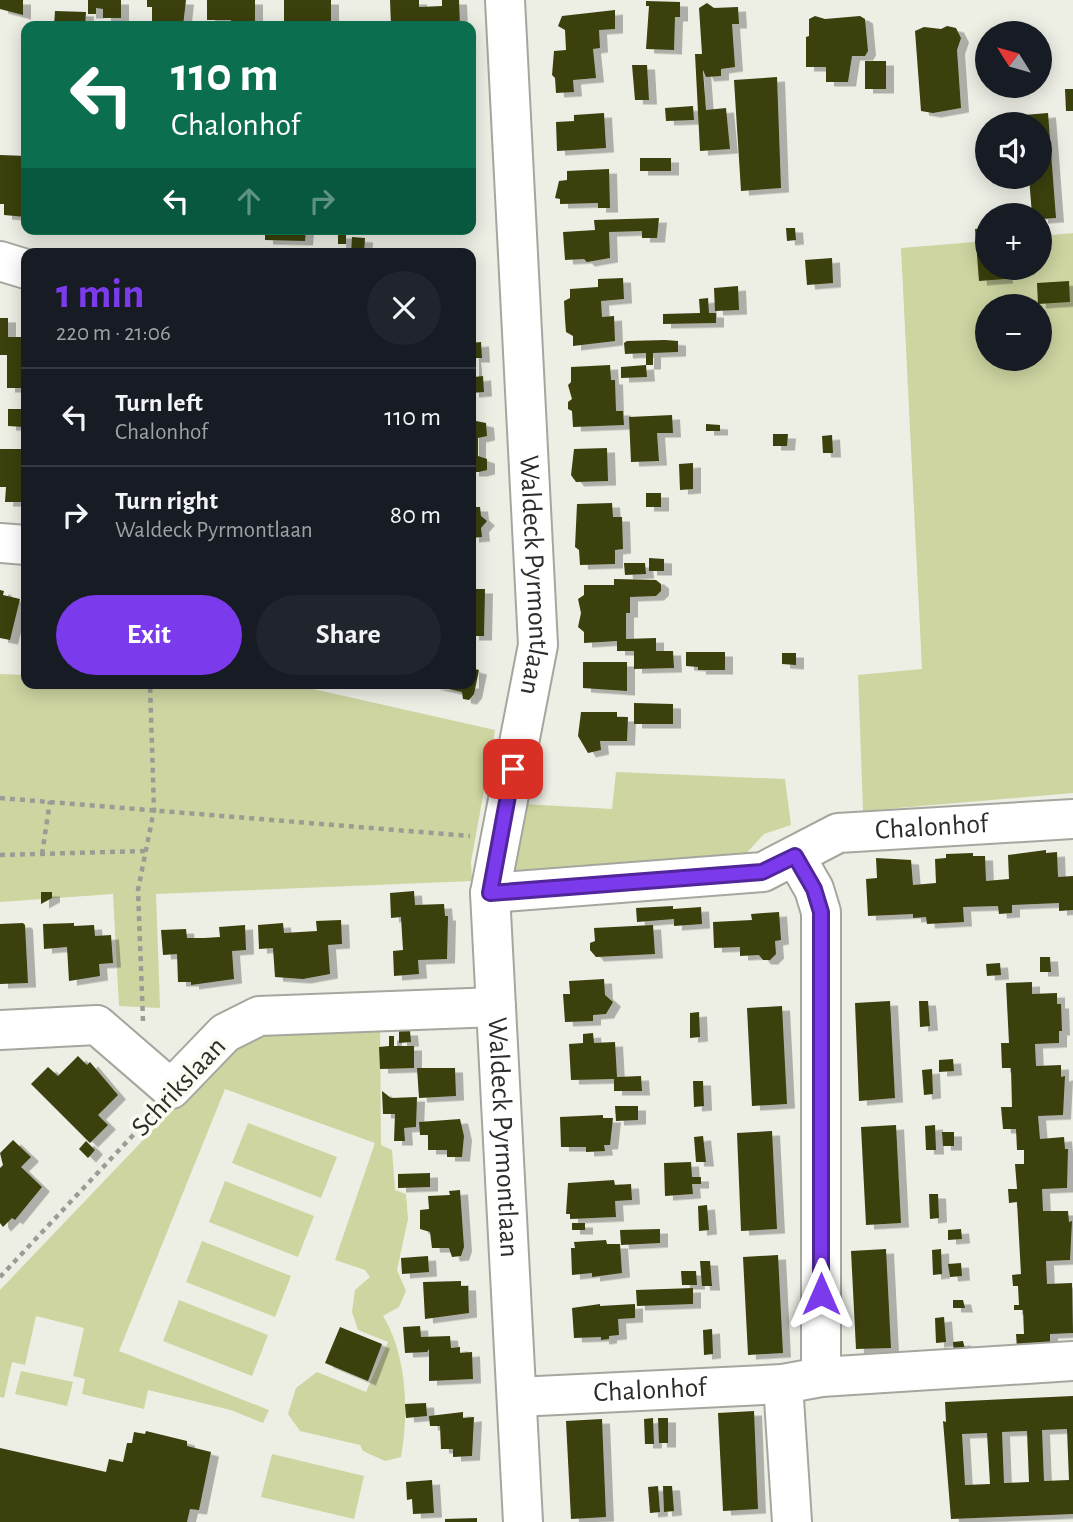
<!DOCTYPE html>
<html lang="en">
<head>
<meta charset="utf-8">
<style>
	:root { --surface:#171b24; --page:#20242c; --text:#f1f3f6; --muted:#9ea1a6; --line:#363941; --accent:#7c3aed }
	body { margin:0; font-family:"Alegreya Sans",sans-serif; background:var(--page); color:var(--text); height:100vh; display:flex; flex-direction:column; font-size:26px; white-space:nowrap }
	* { box-sizing:border-box; margin:0 }
	p { font-size:23px; color:var(--muted) }
	.icon { flex:none; width:38px; height:38px; fill:none; stroke:currentColor; stroke-width:2; stroke-linecap:round; stroke-linejoin:round }
	.map { position:relative; flex:1; overflow:hidden }
	.details { position:absolute; left:21px; top:248px; width:455px; height:441px; display:flex; flex-direction:column; background:var(--surface); border-radius:14px; box-shadow:0 4px 18px #0003 }
	.details>* { flex:none }
	.hud { position:absolute; left:21px; top:21px; width:455px; height:214px; border-radius:14px; box-shadow:0 4px 18px #0003; background:#0b6e4f; color:#fff; overflow:hidden }
	.needle { width:46px; rotate:307deg }
	.fabs { position:absolute; left:975px; top:21px; display:grid; gap:14px }
	.fabs a { display:grid; place-items:center; width:77px; height:77px; border-radius:50%; background:var(--surface); box-shadow:0 4px 18px #0003; font-size:35px }
	.pin { position:absolute; display:grid; place-items:center; width:60px; height:60px; color:#fff; margin:-30px; border-radius:14px; box-shadow:0 4px 10px #0006 }
	.me { position:absolute; width:77px; margin:-38px; rotate:0deg; stroke-linejoin:round; filter:drop-shadow(0 0 5px #0008) }
	.turn { display:flex; align-items:center; gap:24px; height:147px; padding:0 35px; font-size:32px }
	.turn .icon { width:91px; height:91px; stroke-width:2.5 }
	.turn b { display:block; font-size:49px; line-height:60px }
	.lanes { display:flex; align-items:center; height:66px; padding:0 35px; background:#0003; justify-content:center; gap:35px; direction:ltr }
	.lanes .off { opacity:.35 }
	.round { display:grid; place-items:center; flex:none; width:74px; height:74px; border-radius:37px; background:var(--page) }
	.overview { display:flex; align-items:center; justify-content:space-between; height:119px; padding:0 35px }
	h1 { font-size:42px; font-weight:600; line-height:52px; color:var(--accent) }
	.primary-button { display:flex; gap:14px; margin-top:auto; padding:14px 35px }
	.primary-button a { flex:1; height:80px; border-radius:42px; background:var(--accent); color:#fff; font-size:28px; font-weight:600; line-height:80px; text-align:center }
	.primary-button a+a { background:var(--page); color:var(--text) }
	ul { padding:0; list-style:none }
	li { display:flex; align-items:center; gap:21px; height:98px; padding:0 35px; border-top:2px solid var(--line) }
	li div { flex:1 }
	li b { display:block; font-size:26px }
	li em { font-style:normal }
	.map>svg:first-child { display:block }
	.green { fill:#ced5a1; fill-rule:evenodd }
	.building { fill:#3b3f11; fill-rule:evenodd; filter:url(#shadow) }
	.lines { fill:none; stroke-linecap:round; stroke-linejoin:round }
	.minor-casing { stroke:#a5a79e; stroke-width:42 }
	.path { stroke:#9b9d95; stroke-width:4.5; stroke-dasharray:5 5; stroke-linecap:butt }
	.minor { stroke:#fff; stroke-width:38 }
	.route-casing { stroke:#51269a; stroke-width:18 }
	.route { stroke:#7c3aed; stroke-width:12 }
	.labels { text-anchor:middle; dominant-baseline:central; stroke-width:7; stroke-linejoin:round; paint-order:stroke }
	.street-label { font-size:28px; fill:#2d2e2a; stroke:#fafcf2 }
</style>
</head>
<body>
<div class="map">
<svg width="1073" height="1522" viewBox="0 0 1073 1522">
	<defs>
		<filter id="shadow"><feDropShadow dx="8" dy="4.5" stdDeviation="0" flood-color="#0004"/></filter>
	</defs>
	<rect width="100%" height="100%" fill="#edefe5"/>
	<!-- green -->
	<g class="green">
		<path d="M1073 233V793L863 811 858 675 922 669 901 248 987 241V268H1040V236ZM987 306H1040V359H987Z"/>
		<polygon points="0,674 26,675 26,684 291,684 495,730 471,862 472,881 156,894 160,1008 119,1006 113,894 0,902"/>
		<polygon points="616,772 785,779 791,825 764,834 742,858 513,870 524,804 612,809"/>
		<path d="M380 1018 381 1145 392 1150 395 1190 406 1194 408 1219 397 1270 406 1291 399 1307 383 1316C407 1355 409 1412 401 1457L385 1461 363 1451 360 1445 300 1431 288 1414 296 1388 317 1372 366 1392 388 1342 358 1330 352 1312 355 1290 370 1277 365 1270 335 1260 375 1143 225 1089 119 1351 269 1410 263 1423 231 1410 148 1390 144 1409 82 1394 85 1379 73 1376 84 1328 36 1316 25 1365 12 1362 4 1398 0 1397V1290L233 1046 271 1027Z"/>
		<polygon points="248,1123 337,1157 321,1198 232,1163"/>
		<polygon points="225,1181 314,1216 298,1257 209,1222"/>
		<polygon points="202,1241 291,1276 275,1317 186,1282"/>
		<polygon points="179,1300 268,1335 252,1376 163,1341"/>
		<polygon points="21,1371 73,1382 67,1406 15,1394"/>
		<polygon points="272,1454 364,1476 354,1519 261,1497"/>
	</g>
	<!-- building -->
	<g class="building">
		<polygon points="0,0 23,0 23,15 0,9"/>
		<polygon points="88,0 121,0 121,18 103,18 103,9 96,8 96,14 88,14"/>
		<polygon points="147,0 186,0 183,26 152,26 152,7 147,7"/>
		<polygon points="207,0 255,0 255,26 231,26 231,20 207,20"/>
		<rect x="284" y="0" width="47" height="26"/>
		<polygon points="390,0 419,0 419,7 442,6 442,0 459,0 460,26 391,26"/>
		<polygon points="646,1 680,2 680,17 675,17 674,50 646,49 649,6 646,6"/>
		<polygon points="707,3 714,8 738,7 739,24 732,24 735,67 721,69 721,76 706,77 703,70 706,110 726,108 730,149 700,151 695,54 702,54 699,8"/>
		<polygon points="615,10 615,29 599,30 600,48 593,49 596,78 573,80 574,92 556,93 555,78 552,75 554,51 566,50 565,30 558,26 562,16"/>
		<polygon points="55,11 86,12 85,26 54,26"/>
		<polygon points="815,16 825,19 860,16 865,19 868,51 865,56 852,56 848,82 826,82 826,67 806,67 806,37 809,36 809,19"/>
		<polygon points="947,26 956,28 961,38 957,50 961,108 933,113 921,111 915,31 924,27 941,29"/>
		<rect x="865" y="61" width="21" height="28"/>
		<polygon points="632,65 647,65 649,100 635,100"/>
		<polygon points="777,77 781,188 741,191 734,80"/>
		<polygon points="1065,89 1073,89 1073,111 1066,111"/>
		<polygon points="693,106 694,120 666,121 665,108"/>
		<polygon points="604,113 606,148 557,151 556,122 574,121 574,115"/>
		<polygon points="1048,113 1056,218 1040,219 1040,215 1032,215 1029,177 1040,177 1040,124 1025,124 1024,115"/>
		<polygon points="0,155 26,156 26,217 4,215 4,204 0,204"/>
		<rect x="640" y="158" width="31" height="13"/>
		<polygon points="609,169 610,208 598,208 598,203 560,204 560,199 555,198 559,181 567,180 567,171"/>
		<polygon points="659,218 657,238 642,238 642,231 609,232 610,258 587,262 584,259 565,260 563,232 595,230 594,220"/>
		<polygon points="786,228 795,228 796,240 787,241"/>
		<polygon points="987,228 987,268 1004,268 1005,279 979,281 975,229"/>
		<polygon points="265,229 306,229 305,241 265,240"/>
		<rect x="338" y="234" width="8" height="10"/>
		<polygon points="352,237 365,238 364,254 351,254"/>
		<rect x="265" y="248" width="40" height="6"/>
		<polygon points="832,258 833,283 807,285 805,260"/>
		<polygon points="623,278 624,299 601,301 602,317 614,316 615,341 573,346 573,336 566,332 565,319 564,301 570,298 570,289 598,287 598,279"/>
		<polygon points="1069,281 1070,302 1038,304 1037,283"/>
		<polygon points="738,286 739,310 715,311 714,288"/>
		<polygon points="708,298 709,313 716,313 716,323 663,324 663,314 700,313 699,299"/>
		<polygon points="0,318 8,318 8,337 26,337 26,396 21,396 21,388 7,388 7,355 0,355"/>
		<polygon points="665,340 678,341 678,352 653,353 653,365 646,365 646,353 625,354 624,343 627,341"/>
		<polygon points="481,342 482,358 473,358 474,367 474,377 483,376 484,392 471,393 471,343"/>
		<polygon points="610,365 611,380 615,380 616,411 623,411 624,425 573,427 572,411 568,409 568,402 572,399 568,385 571,382 571,367"/>
		<polygon points="646,365 647,377 621,378 621,367"/>
		<polygon points="8,409 24,409 24,427 8,426"/>
		<polygon points="672,415 673,433 657,433 659,461 631,462 629,417"/>
		<polygon points="471,420 486,423 487,436 478,438 478,456 487,459 487,470 479,472 471,472"/>
		<polygon points="706,424 720,425 720,431 706,431"/>
		<polygon points="773,434 788,434 787,446 773,446"/>
		<polygon points="832,435 833,453 823,453 822,436"/>
		<polygon points="21,441 26,441 26,502 5,502 6,487 0,487 0,449 21,449"/>
		<polygon points="607,448 608,481 576,482 571,475 574,449"/>
		<polygon points="693,463 693,489 680,490 679,464"/>
		<rect x="646" y="493" width="15" height="14"/>
		<polygon points="612,503 613,517 622,517 623,549 615,550 615,564 580,565 579,550 575,547 577,504"/>
		<polygon points="471,507 480,507 481,516 487,521 481,528 482,537 471,538"/>
		<polygon points="649,558 664,559 664,571 649,571"/>
		<polygon points="624,563 645,563 646,574 625,575"/>
		<polygon points="614,579 656,580 661,584 661,591 656,596 630,597 630,613 626,613 626,639 656,638 656,651 673,651 674,668 634,669 634,651 617,651 617,641 584,643 584,632 578,627 581,613 578,599 584,595 584,585 614,585"/>
		<polygon points="471,589 485,589 484,636 471,636"/>
		<polygon points="0,590 4,591 3,595 20,599 10,640 0,638"/>
		<polygon points="686,652 725,652 725,670 698,670 698,667 686,666"/>
		<polygon points="782,653 796,653 796,665 782,664"/>
		<polygon points="583,662 627,662 627,691 583,688"/>
		<polygon points="471,668 479,670 474,694 469,700 463,699 462,692 431,685 471,684"/>
		<polygon points="634,703 673,704 673,724 634,724"/>
		<polygon points="581,712 617,712 617,717 628,717 627,741 600,741 601,750 588,753 578,736"/>
		<polygon points="1046,850 1046,853 1057,852 1058,877 1073,876 1073,910 1059,911 1059,903 1012,905 1012,913 999,914 998,906 963,907 964,922 927,924 926,917 913,918 913,914 868,916 866,879 877,878 876,858 911,860 913,885 936,883 935,859 946,858 946,854 973,853 973,856 985,856 986,881 997,880 1009,879 1008,855"/>
		<polygon points="414,891 415,905 444,904 445,916 448,916 447,959 418,960 419,974 394,976 393,951 403,950 402,934 401,917 391,918 390,893"/>
		<polygon points="41,892 52,892 52,898 41,904"/>
		<polygon points="673,906 673,909 701,907 702,924 674,926 674,919 637,922 636,908"/>
		<polygon points="779,912 781,940 775,941 776,954 770,960 763,960 759,955 740,956 740,947 714,948 713,922 752,920 751,914"/>
		<polygon points="341,920 342,944 328,945 330,974 303,979 275,977 273,948 259,949 258,925 283,923 284,933 317,931 316,921"/>
		<polygon points="23,923 25,925 28,983 0,984 0,924"/>
		<polygon points="74,923 74,926 94,925 95,936 111,935 113,963 99,964 100,976 69,981 67,947 44,949 43,924"/>
		<polygon points="245,925 246,950 232,951 234,979 191,985 191,982 178,982 177,954 163,955 161,930 186,929 187,938 204,938 220,937 219,927"/>
		<polygon points="653,925 655,954 596,957 590,950 590,943 595,941 594,928"/>
		<polygon points="1040,957 1050,957 1051,972 1040,972"/>
		<polygon points="1000,963 1001,975 987,976 986,964"/>
		<polygon points="604,979 605,995 613,1002 606,1014 593,1015 593,1021 565,1022 563,994 570,994 569,981"/>
		<polygon points="1032,982 1032,994 1057,993 1057,1004 1061,1004 1062,1031 1059,1031 1059,1043 1035,1044 1036,1066 1061,1065 1061,1077 1065,1076 1063,1115 1038,1116 1040,1139 1064,1137 1065,1149 1068,1149 1067,1188 1042,1189 1043,1211 1068,1211 1069,1222 1072,1221 1070,1260 1046,1261 1047,1284 1072,1283 1073,1333 1050,1334 1050,1346 1017,1348 1016,1334 1024,1334 1023,1310 1014,1310 1014,1305 1019,1305 1018,1286 1013,1286 1012,1275 1021,1274 1017,1202 1009,1203 1008,1189 1017,1189 1015,1164 1024,1164 1024,1150 1017,1150 1016,1129 1003,1129 1001,1107 1012,1107 1011,1068 1002,1068 1001,1043 1009,1043 1006,983"/>
		<polygon points="890,1001 895,1098 859,1101 855,1003"/>
		<polygon points="919,1001 928,1001 930,1026 920,1027"/>
		<polygon points="782,1006 787,1104 752,1106 747,1008"/>
		<polygon points="699,1012 700,1037 690,1038 690,1013"/>
		<polygon points="399,1031 410,1031 411,1042 399,1043"/>
		<polygon points="593,1033 594,1043 615,1042 617,1077 641,1076 642,1091 614,1091 614,1079 571,1080 569,1044 583,1043 583,1034"/>
		<polygon points="389,1036 394,1036 394,1046 414,1046 414,1068 380,1069 379,1047 389,1046"/>
		<polygon points="78,1056 87,1065 90,1062 118,1095 98,1115 108,1125 90,1143 31,1084 48,1067 58,1076"/>
		<polygon points="953,1059 954,1071 939,1072 939,1060"/>
		<polygon points="417,1068 455,1068 456,1096 419,1098"/>
		<polygon points="932,1069 933,1094 924,1095 922,1070"/>
		<polygon points="693,1081 703,1081 704,1106 694,1107"/>
		<polygon points="382,1091 391,1098 417,1097 416,1127 404,1128 405,1141 394,1141 395,1114 383,1114"/>
		<polygon points="615,1106 638,1106 638,1120 616,1121"/>
		<polygon points="603,1115 603,1118 613,1118 610,1145 604,1145 605,1151 586,1152 586,1147 561,1147 560,1117"/>
		<polygon points="460,1119 464,1136 462,1157 447,1157 447,1150 428,1150 428,1135 420,1135 419,1122"/>
		<polygon points="896,1125 901,1223 866,1225 861,1127"/>
		<polygon points="935,1125 936,1150 926,1150 925,1126"/>
		<polygon points="772,1131 777,1229 741,1231 737,1133"/>
		<polygon points="942,1132 954,1132 954,1146 943,1146"/>
		<polygon points="703,1136 706,1162 696,1162 694,1137"/>
		<polygon points="13,1140 31,1157 21,1167 42,1187 15,1220 12,1218 3,1227 0,1223 0,1168 3,1165 0,1153"/>
		<polygon points="86,1141 95,1150 88,1158 79,1149"/>
		<polygon points="691,1162 692,1177 701,1177 701,1184 692,1184 693,1194 665,1196 664,1163"/>
		<polygon points="430,1173 430,1187 398,1188 398,1174"/>
		<polygon points="614,1180 615,1185 631,1184 632,1200 615,1201 616,1217 570,1219 570,1214 566,1214 568,1183"/>
		<polygon points="460,1190 464,1247 461,1256 452,1257 449,1248 432,1248 430,1232 420,1229 420,1210 429,1209 428,1196 450,1195 449,1191"/>
		<polygon points="929,1194 938,1194 939,1218 930,1219"/>
		<polygon points="707,1205 709,1230 699,1231 698,1206"/>
		<rect x="572" y="1223" width="13" height="7"/>
		<polygon points="660,1229 660,1243 621,1245 620,1230"/>
		<polygon points="961,1229 962,1239 948,1240 948,1230"/>
		<polygon points="606,1240 607,1244 620,1244 622,1273 592,1277 592,1273 572,1275 571,1248 575,1248 574,1242"/>
		<polygon points="886,1249 891,1348 856,1349 851,1251"/>
		<polygon points="941,1249 942,1274 933,1275 932,1250"/>
		<polygon points="778,1255 783,1353 748,1355 743,1257"/>
		<polygon points="428,1256 429,1272 402,1274 401,1258"/>
		<polygon points="700,1261 710,1261 712,1286 702,1286"/>
		<polygon points="961,1263 962,1276 950,1277 948,1264"/>
		<polygon points="681,1271 696,1271 697,1285 682,1285"/>
		<polygon points="461,1281 461,1286 468,1286 469,1313 425,1319 423,1282"/>
		<polygon points="693,1288 693,1304 637,1306 636,1290"/>
		<polygon points="953,1300 963,1300 965,1308 953,1308"/>
		<polygon points="600,1304 600,1306 635,1304 635,1318 618,1319 619,1335 609,1336 609,1339 601,1340 601,1337 574,1338 572,1308"/>
		<polygon points="944,1317 946,1342 936,1343 935,1318"/>
		<polygon points="420,1326 421,1337 450,1336 451,1348 460,1347 460,1353 472,1352 473,1379 429,1381 429,1349 427,1352 405,1353 403,1327"/>
		<polygon points="340,1327 382,1344 368,1381 325,1363"/>
		<polygon points="712,1329 713,1354 704,1355 703,1330"/>
		<polygon points="963,1341 966,1353 954,1354 953,1342"/>
		<path d="M1073 1396V1514L951 1519 943 1421 946 1422 945 1402ZM1067 1429 1069 1480 1044 1481 1042 1430ZM1027 1431 1029 1482 1004 1483 1002 1432ZM987 1433 990 1484 965 1485 962 1434Z"/>
		<polygon points="426,1403 427,1416 406,1418 405,1404"/>
		<polygon points="754,1411 758,1509 723,1511 718,1413"/>
		<polygon points="463,1412 463,1418 474,1417 472,1456 453,1457 453,1449 441,1449 440,1426 430,1426 429,1416"/>
		<polygon points="653,1418 654,1444 645,1444 644,1419"/>
		<polygon points="658,1418 668,1418 668,1443 659,1443"/>
		<polygon points="602,1419 606,1517 571,1519 566,1421"/>
		<polygon points="146,1431 187,1441 187,1446 211,1452 199,1510 190,1509 187,1522 0,1522 0,1448 106,1472 109,1459 123,1462 127,1443 132,1443 134,1432 145,1434"/>
		<polygon points="432,1480 434,1513 413,1514 412,1499 407,1500 406,1482"/>
		<polygon points="658,1486 660,1512 650,1513 648,1487"/>
		<polygon points="663,1486 672,1486 674,1511 664,1512"/>
		<polygon points="477,1518 477,1522 445,1522 445,1519"/>
	</g>
	<g class="lines">
		<!-- minor casing -->
		<g class="minor-casing">
			<g id="minor">
				<path id="s1" d="M505 0 538 645 490 893 523 1522"/>
				<polyline points="0,261 26,269"/>
				<polyline points="0,543 26,545"/>
				<polyline points="795,856 814,889 821,912 821,1377"/>
				<path id="s2" d="M490 893 763 872 838 833 1073 819"/>
				<polyline points="0,1030 97,1025 171,1089 225,1033 259,1016 496,1007"/>
				<polyline points="783,1384 792,1522"/>
				<path id="s3" d="M517 1397 783 1384 821 1377 1073 1361"/>
			</g>
		</g>
		<!-- path -->
		<g class="path">
			<polyline points="0,798 470,836"/>
			<polyline points="42,854 50,801"/>
			<polyline points="0,855 146,851"/>
			<polyline points="143,1021 138,890 154,810 150,684"/>
			<polyline points="0,1277 152,1115"/>
		</g>
		<!-- minor -->
		<use href="#minor" class="minor"/>
	</g>
	<g class="lines">
		<!-- route casing -->
		<g class="route-casing">
			<polyline id="route" points="513,769 490,893 762,872 795,856 814,889 821,912 821,1294"/>
		</g>
		<!-- route -->
		<use href="#route" class="route"/>
	</g>
	<g class="labels">
		<!-- street labels -->
		<g class="street-label">
			<text stroke="none"><textPath href="#s1" startOffset="576">Waldeck Pyrmontlaan</textPath></text>
			<text stroke="none"><textPath href="#s2" startOffset="452">Chalonhof</textPath></text>
			<text transform="translate(179 1087) rotate(-47)">Schrikslaan</text>
			<text stroke="none"><textPath href="#s1" startOffset="1143">Waldeck Pyrmontlaan</textPath></text>
			<text stroke="none"><textPath href="#s3" startOffset="133">Chalonhof</textPath></text>
		</g>
	</g>
</svg>
<div class="fabs">
<a><svg class="needle" viewBox="-14 -14 28 28"><path d="M0-13l5 13h-10z" fill="#e53935"/><path d="M0 13l5-13h-10z" fill="#9ea1a6"/></svg></a>
<a><svg class="icon" aria-label="sound" viewBox="0 0 24 24"><path d="M4 9h4l5-4v14l-5-4H4zM17 9q2 3 0 6"/></svg></a>
<a>+</a>
<a>−</a>
</div>
<div class="pin" style="left:513px;top:769px;background:#d93025"><svg class="icon" aria-label="arrive" viewBox="0 0 24 24"><path d="M6 21V4h12l-3 4 3 4H6"/></svg></div>
<svg class="me" style="left:821px;top:1294px" viewBox="-20 -20 40 40"><path d="M0-17L14 15 0 8-14 15z" fill="#7c3aed" stroke="#fff" stroke-width="4"/></svg>
<div class="hud">
<div class="turn"><svg class="icon" aria-label="left" viewBox="0 0 24 24"><path d="M17 20v-9H6M10 6l-5 5 5 5"/></svg><div><b>110 m</b>Chalonhof</div></div>
<div class="lanes"><svg class="icon" aria-label="left" viewBox="0 0 24 24"><path d="M17 20v-9H6M10 6l-5 5 5 5"/></svg><svg class="icon off" aria-label="ahead" viewBox="0 0 24 24"><path d="M12 20V5M6 11l6-6 6 6"/></svg><svg class="icon off" aria-label="right" viewBox="0 0 24 24"><path d="M7 20v-9h11M14 6l5 5-5 5"/></svg></div>
</div>
<section class="details">
<div class="overview"><div><h1>1 min</h1><p>220 m · 21:06</p></div><a class="round"><svg class="icon" aria-label="close" viewBox="0 0 24 24"><path d="M6 6l12 12M18 6L6 18"/></svg></a></div>
<ul>
<li><svg class="icon" aria-label="left" viewBox="0 0 24 24"><path d="M17 20v-9H6M10 6l-5 5 5 5"/></svg><div><b>Turn left</b><p>Chalonhof</p></div><em>110 m</em></li>
<li><svg class="icon" aria-label="right" viewBox="0 0 24 24"><path d="M7 20v-9h11M14 6l5 5-5 5"/></svg><div><b>Turn right</b><p>Waldeck Pyrmontlaan</p></div><em>80 m</em></li>
</ul>
<div class="primary-button"><a>Exit</a><a>Share</a></div>
</section>
</div>
</body>
</html>
